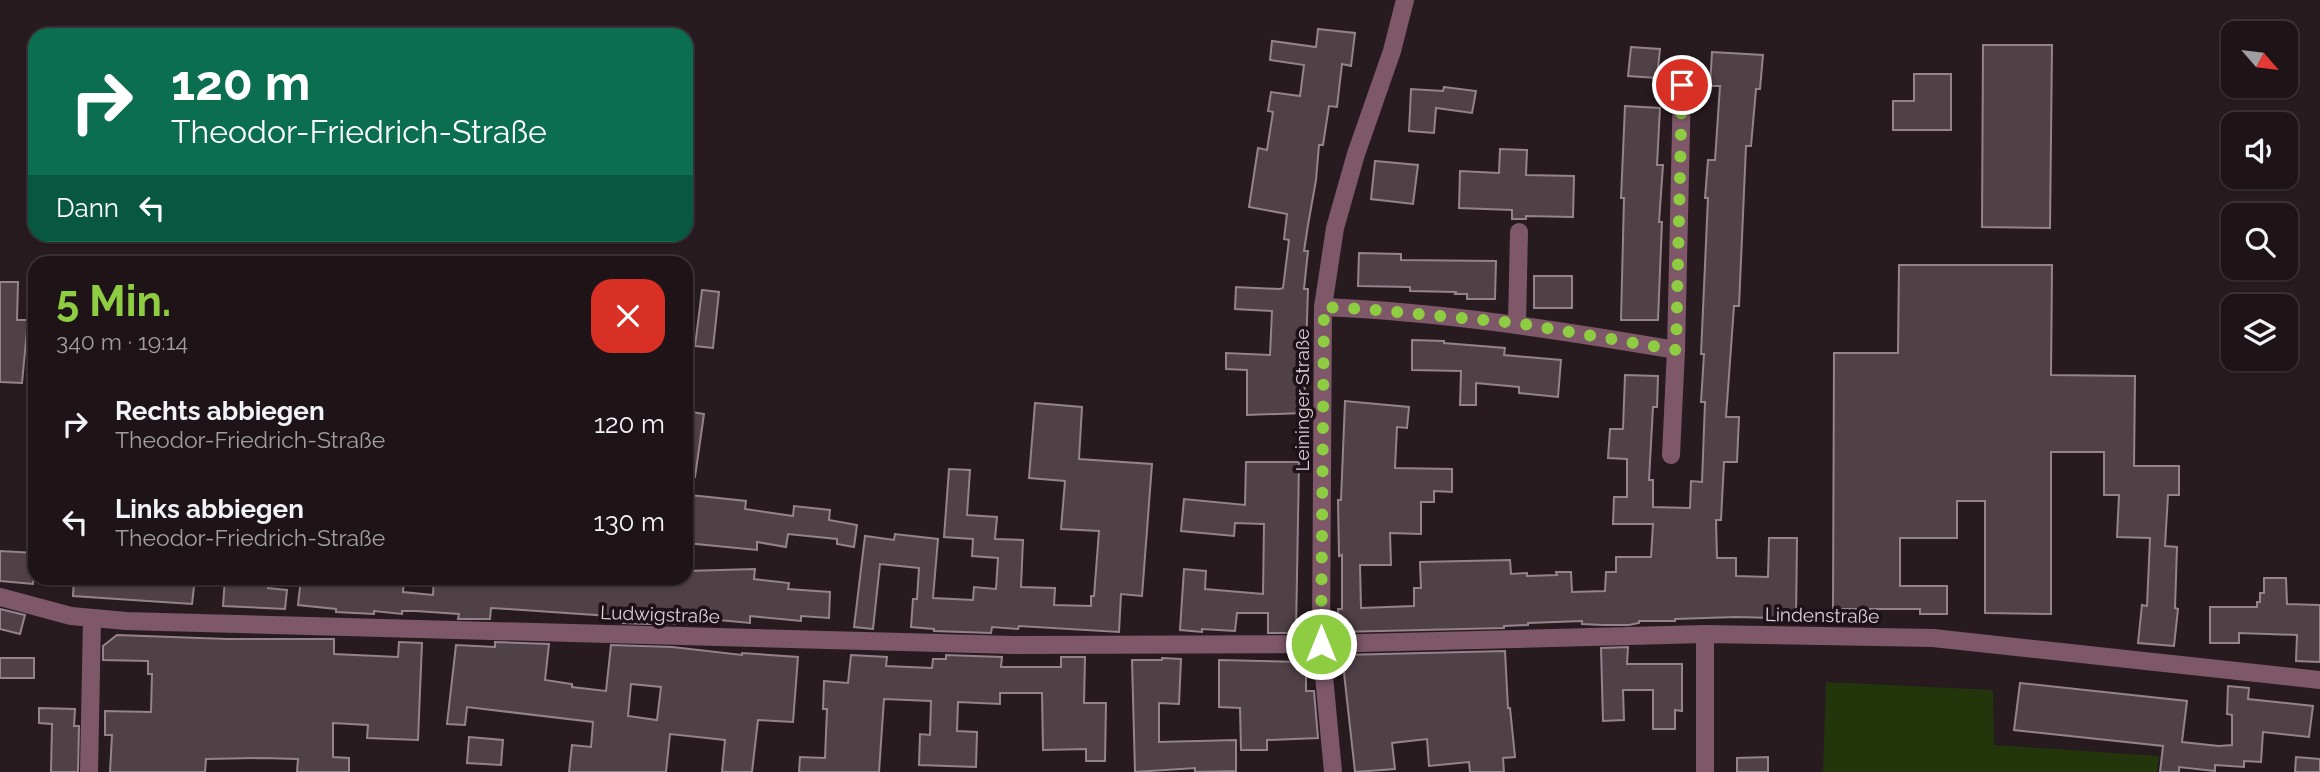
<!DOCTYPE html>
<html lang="de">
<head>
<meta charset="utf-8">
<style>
	:root { --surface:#1e1418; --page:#2b2125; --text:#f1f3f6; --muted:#a19ea2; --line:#3c3337; --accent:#8ecd42 }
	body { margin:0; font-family:Raleway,sans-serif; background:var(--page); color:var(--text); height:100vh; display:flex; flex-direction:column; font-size:26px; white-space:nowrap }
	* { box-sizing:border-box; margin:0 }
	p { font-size:23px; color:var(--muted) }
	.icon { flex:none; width:38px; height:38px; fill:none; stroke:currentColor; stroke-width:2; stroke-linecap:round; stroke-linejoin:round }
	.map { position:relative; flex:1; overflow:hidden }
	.side { position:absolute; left:28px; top:256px; width:665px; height:329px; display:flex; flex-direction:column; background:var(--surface); border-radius:21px; box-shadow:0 2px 5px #0004,0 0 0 2px var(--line) }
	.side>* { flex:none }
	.top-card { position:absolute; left:28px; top:28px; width:665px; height:214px; border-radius:21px; box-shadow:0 2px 5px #0004,0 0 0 2px var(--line); background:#0b6e4f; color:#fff; overflow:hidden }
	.needle { width:46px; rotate:118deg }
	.buttons { position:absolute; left:2221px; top:21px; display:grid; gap:14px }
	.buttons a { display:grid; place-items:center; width:77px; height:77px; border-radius:14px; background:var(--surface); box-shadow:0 2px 5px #0004,0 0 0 2px var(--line); font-size:35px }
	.pin { position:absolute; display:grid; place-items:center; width:60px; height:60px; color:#fff; margin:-30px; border:4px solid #fff; border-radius:50%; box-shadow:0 2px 7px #0007 }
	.me { position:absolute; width:77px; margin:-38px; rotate:0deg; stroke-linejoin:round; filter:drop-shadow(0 0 5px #0008) }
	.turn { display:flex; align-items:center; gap:24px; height:147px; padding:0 28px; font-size:32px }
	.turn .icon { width:91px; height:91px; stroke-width:2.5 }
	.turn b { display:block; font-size:49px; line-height:60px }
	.then { display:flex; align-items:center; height:66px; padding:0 28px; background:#0003; gap:14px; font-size:26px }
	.round { display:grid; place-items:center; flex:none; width:74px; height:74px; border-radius:21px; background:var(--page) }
	.head { display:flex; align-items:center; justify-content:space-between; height:119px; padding:0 28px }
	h1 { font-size:42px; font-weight:700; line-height:52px; color:var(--accent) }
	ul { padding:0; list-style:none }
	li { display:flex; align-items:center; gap:21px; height:98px; padding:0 28px }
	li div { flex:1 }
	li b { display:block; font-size:26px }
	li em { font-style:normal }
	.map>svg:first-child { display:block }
	.green { fill:#22350b }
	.building { fill:#504147; stroke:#95838b; stroke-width:2; fill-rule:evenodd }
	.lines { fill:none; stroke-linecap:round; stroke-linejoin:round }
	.minor { stroke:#7e5869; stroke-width:18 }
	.route { stroke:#8ecd42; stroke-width:12; stroke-dasharray:0 21.6 }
	.labels { text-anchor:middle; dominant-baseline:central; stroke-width:7; stroke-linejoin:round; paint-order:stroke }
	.street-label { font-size:19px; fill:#dad1d5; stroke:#1e1117 }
</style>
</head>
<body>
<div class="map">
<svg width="2320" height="772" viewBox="0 0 2320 772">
	<rect width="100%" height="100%" fill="#281b20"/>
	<!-- green -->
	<polygon class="green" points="1826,682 1993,690 1994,745 2159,756 2157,772 1823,772"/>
	<!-- building -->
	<g class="building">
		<polygon points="1318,29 1355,33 1351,66 1342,64 1337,107 1329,106 1323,145 1319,145 1316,180 1308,225 1304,251 1308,251 1304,289 1308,289 1304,413 1247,415 1247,370 1226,369 1226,353 1270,355 1272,311 1235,309 1236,287 1280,289 1283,288 1289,240 1284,239 1287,214 1249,207 1258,148 1267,150 1273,112 1268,111 1271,92 1300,96 1304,65 1270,60 1272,41 1316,47"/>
		<polygon points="1983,45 2052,45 2050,228 1982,227"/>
		<polygon points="1631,47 1660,49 1657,78 1628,76"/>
		<polygon points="1712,52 1763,55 1760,89 1756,89 1751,146 1746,146 1739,306 1734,306 1726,417 1739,417 1737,462 1724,462 1721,520 1716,520 1717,558 1736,558 1736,576 1768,577 1769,538 1797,538 1796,621 1775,620 1775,618 1736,617 1675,619 1675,621 1639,621 1639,623 1629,625 1603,625 1582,624 1582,621 1528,623 1528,625 1504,626 1504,628 1339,632 1338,609 1342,609 1342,555 1339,556 1338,500 1341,500 1345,401 1409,407 1407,428 1397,427 1395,468 1452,469 1452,492 1434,491 1434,502 1421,502 1421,534 1390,533 1391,565 1360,565 1361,608 1414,606 1414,588 1421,588 1420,562 1510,560 1511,574 1527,573 1527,576 1557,575 1556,572 1571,572 1572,592 1605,591 1606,572 1616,572 1616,557 1651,557 1653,524 1613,524 1614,497 1627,497 1627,459 1608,458 1610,429 1623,429 1625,375 1658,376 1657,407 1653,407 1649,480 1653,480 1653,507 1690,508 1691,481 1702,482 1705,402 1701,402 1704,354 1701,354 1708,198 1705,198 1708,160 1715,160 1720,86 1710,86"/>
		<polygon points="1914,74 1951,74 1951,130 1893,130 1893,101 1914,101"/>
		<polygon points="1444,87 1476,91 1472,113 1436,108 1434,133 1409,131 1411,89 1443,91"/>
		<polygon points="1625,106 1660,108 1657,165 1663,165 1659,222 1662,222 1658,320 1621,320 1624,198 1621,198"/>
		<polygon points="1500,149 1527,150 1526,175 1574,176 1573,217 1526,216 1526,219 1512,219 1512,210 1459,208 1460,171 1499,173"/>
		<polygon points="1375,161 1418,165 1413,204 1371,199"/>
		<polygon points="1359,253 1401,254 1401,260 1496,261 1495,299 1467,299 1467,294 1455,294 1456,292 1410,291 1410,287 1358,286"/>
		<polygon points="1899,265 2052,265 2051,375 2135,376 2134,466 2179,466 2179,495 2168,495 2165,546 2177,547 2175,608 2178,609 2174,646 2138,643 2142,605 2147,606 2150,538 2117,537 2119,495 2104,495 2104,452 2051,452 2051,614 1985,613 1985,501 1957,501 1957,538 1900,538 1900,586 1947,586 1947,614 1920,614 1920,609 1833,609 1834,353 1898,353"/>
		<rect x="1534" y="276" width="38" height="32"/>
		<polygon points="0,282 18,282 17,320 28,320 22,383 0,382"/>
		<polygon points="702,290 719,292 713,348 695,346"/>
		<polygon points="1412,340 1444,341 1444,343 1505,348 1504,355 1561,360 1558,397 1519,393 1519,387 1476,383 1476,405 1460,405 1461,371 1412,370"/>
		<polygon points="1035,403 1082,407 1079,459 1152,464 1142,596 1121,594 1119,632 1019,626 1018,629 992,627 991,633 934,631 934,629 911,627 913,599 917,599 919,568 880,564 873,629 854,627 865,536 894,540 895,534 938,539 933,598 973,600 974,587 996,589 998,558 972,556 973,539 944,537 949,469 970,470 967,515 997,517 995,539 1023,540 1021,587 1055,588 1054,605 1091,606 1091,596 1094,596 1099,531 1061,529 1065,481 1029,478"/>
		<polygon points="686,411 704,414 695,477 686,477"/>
		<polygon points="1246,462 1299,462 1296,633 1268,633 1268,613 1237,613 1235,631 1202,629 1202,632 1180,630 1184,569 1206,571 1205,589 1263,594 1264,524 1235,523 1234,536 1181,531 1184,499 1245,505"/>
		<polygon points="690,495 746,501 745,509 793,516 794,506 830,510 829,520 857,525 854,547 837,544 837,539 788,534 786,547 757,542 757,550 686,543"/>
		<polygon points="0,551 35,553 33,584 0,581"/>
		<polygon points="755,569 754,579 789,583 788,589 830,592 829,618 801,616 801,621 750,616 750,623 697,618 696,623 649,624 623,623 624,617 508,609 491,608 490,619 458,619 459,614 416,611 402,611 402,614 374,611 374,614 336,612 336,609 298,605 301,578 404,578 403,592 433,595 434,578 497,578 545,583 546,578 686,578 686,571"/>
		<polygon points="74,578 195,578 192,604 73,596"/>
		<polygon points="225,578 269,578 268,588 287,590 285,609 223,606"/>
		<polygon points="2264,578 2286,578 2287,604 2320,605 2320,662 2296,661 2297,635 2239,633 2239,643 2210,643 2210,607 2257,607 2257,602 2260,602 2260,593 2264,593"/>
		<polygon points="0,609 25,615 20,634 0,629"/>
		<polygon points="117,635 227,639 334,639 334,654 398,657 399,642 422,643 418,740 367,738 368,725 333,723 333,757 349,758 349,772 297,772 298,759 263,758 206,759 205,772 110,772 112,735 105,735 105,711 151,712 152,674 148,674 148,661 103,660 103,646"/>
		<path d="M495 642 549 644 545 680 572 684V687L606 691 611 645 672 647 742 655V653L798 657 793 722 758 720 752 772H722L725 740 670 734 666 772H569L572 745 591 747 593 722 467 707 465 725 447 724 456 645 495 647ZM631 684 661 687 657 720 628 716Z"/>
		<polygon points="1628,647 1627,664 1682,664 1682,711 1675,710 1675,729 1653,729 1653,690 1623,690 1624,720 1603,721 1601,648"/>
		<polygon points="1505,651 1508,708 1510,708 1515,757 1503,758 1504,772 1470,772 1469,762 1429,766 1427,739 1392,743 1395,769 1355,772 1342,655"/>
		<polygon points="851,655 887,657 886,666 932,668 933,659 946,659 946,655 1002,657 1001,667 1061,667 1061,657 1085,657 1084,703 1106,703 1105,761 1086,761 1086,749 1043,750 1042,693 1000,693 1000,704 958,702 957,731 977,732 976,767 919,765 920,734 930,735 931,701 884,699 879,772 799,772 800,757 825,758 827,709 823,709 824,681 848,683"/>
		<rect x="0" y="658" width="34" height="20"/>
		<polygon points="1162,658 1181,659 1179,704 1159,703 1159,742 1236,740 1236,771 1195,772 1195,768 1135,772 1132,660 1162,660"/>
		<polygon points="1219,660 1306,662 1306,691 1314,691 1318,738 1267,740 1267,750 1241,750 1240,708 1219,707"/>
		<polygon points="2020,683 2187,701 2182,742 2219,746 2232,745 2232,715 2227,714 2228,686 2249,688 2248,699 2313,706 2309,737 2263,732 2261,762 2244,761 2244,767 2215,765 2215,771 2179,767 2179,772 2160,772 2163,746 2014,730"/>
		<polygon points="39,708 75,709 74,726 79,726 78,772 51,772 52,724 39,723"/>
		<polygon points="469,737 503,740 501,765 467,763"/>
		<polygon points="1768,757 1768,772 1737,772 1737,758"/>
		<polygon points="2296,757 2320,759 2320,772 2295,772"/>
	</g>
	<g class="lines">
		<!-- minor -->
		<g class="minor">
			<path d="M1323 307C1442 312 1559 330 1676 350"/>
			<polyline points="1517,323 1519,232"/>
			<polyline points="1671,455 1676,350 1682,85"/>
			<polyline points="0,597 71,616 126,621 1014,645 1321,644 1705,634 1933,638 2320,680"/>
			<polyline points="89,772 92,619"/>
			<polyline points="1333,772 1321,644 1323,307 1335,228 1356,154 1392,51 1405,0"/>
			<polyline points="1705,772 1705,634"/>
		</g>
	</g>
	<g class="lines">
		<!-- route -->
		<polyline class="route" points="1321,644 1324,307 1364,309 1517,323 1676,350 1682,85"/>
	</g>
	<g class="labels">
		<!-- street labels -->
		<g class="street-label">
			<text transform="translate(1302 400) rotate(-90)">Leininger Straße</text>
			<text transform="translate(660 614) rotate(2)">Ludwigstraße</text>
			<text transform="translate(1822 615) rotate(1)">Lindenstraße</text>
		</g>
	</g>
</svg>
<div class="buttons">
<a><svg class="needle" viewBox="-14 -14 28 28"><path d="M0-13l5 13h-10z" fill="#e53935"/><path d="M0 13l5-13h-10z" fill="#a19ea2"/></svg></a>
<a><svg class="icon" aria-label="sound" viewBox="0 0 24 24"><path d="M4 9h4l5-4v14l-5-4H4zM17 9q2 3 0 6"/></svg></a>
<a><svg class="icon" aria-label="search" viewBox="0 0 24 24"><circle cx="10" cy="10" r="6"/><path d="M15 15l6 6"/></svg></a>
<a><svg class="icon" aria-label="layers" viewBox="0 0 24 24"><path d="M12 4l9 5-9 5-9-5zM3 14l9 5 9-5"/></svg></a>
</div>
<div class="pin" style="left:1682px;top:85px;background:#d93025"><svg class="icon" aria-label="arrive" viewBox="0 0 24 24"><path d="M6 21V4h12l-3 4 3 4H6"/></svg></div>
<svg class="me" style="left:1321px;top:644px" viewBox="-20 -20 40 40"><circle r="17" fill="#8ecd42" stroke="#fff" stroke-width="3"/><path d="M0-11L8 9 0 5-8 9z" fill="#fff"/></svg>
<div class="top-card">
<div class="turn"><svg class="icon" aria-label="right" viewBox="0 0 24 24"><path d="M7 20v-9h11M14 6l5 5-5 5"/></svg><div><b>120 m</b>Theodor-Friedrich-Straße</div></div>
<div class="then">Dann<svg class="icon" aria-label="left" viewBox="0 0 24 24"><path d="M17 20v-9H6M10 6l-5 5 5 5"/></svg></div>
</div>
<section class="side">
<div class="head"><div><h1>5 Min.</h1><p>340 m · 19:14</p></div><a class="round" style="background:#d93025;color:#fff"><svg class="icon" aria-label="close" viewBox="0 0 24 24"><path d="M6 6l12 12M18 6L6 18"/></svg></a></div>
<ul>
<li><svg class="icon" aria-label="right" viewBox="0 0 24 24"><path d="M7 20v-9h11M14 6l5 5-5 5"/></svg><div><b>Rechts abbiegen</b><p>Theodor-Friedrich-Straße</p></div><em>120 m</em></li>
<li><svg class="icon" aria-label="left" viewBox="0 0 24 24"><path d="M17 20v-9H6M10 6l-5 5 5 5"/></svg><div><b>Links abbiegen</b><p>Theodor-Friedrich-Straße</p></div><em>130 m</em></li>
</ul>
</section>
</div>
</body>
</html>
